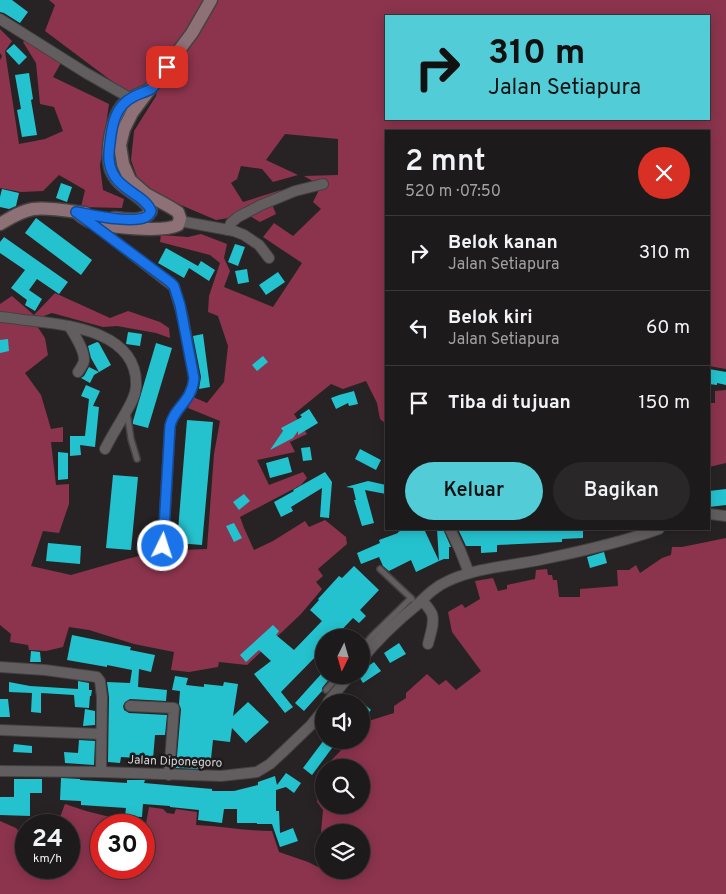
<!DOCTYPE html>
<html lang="id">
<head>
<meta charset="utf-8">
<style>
	:root { --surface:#1d1a1b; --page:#2a2728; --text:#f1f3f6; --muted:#a0a1a3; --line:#3b383a; --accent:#52ccd6 }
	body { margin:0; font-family:Overpass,sans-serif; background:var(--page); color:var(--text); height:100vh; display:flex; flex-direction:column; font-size:19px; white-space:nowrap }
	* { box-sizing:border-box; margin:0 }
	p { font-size:16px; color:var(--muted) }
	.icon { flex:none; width:28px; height:28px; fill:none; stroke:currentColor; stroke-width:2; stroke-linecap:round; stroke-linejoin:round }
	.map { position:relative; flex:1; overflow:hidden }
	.drawer { position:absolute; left:385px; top:130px; width:325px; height:400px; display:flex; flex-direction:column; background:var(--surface); border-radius:0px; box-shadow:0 2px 12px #0003,0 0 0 1px var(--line) }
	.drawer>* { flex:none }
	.guide { position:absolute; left:385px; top:15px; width:325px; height:105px; border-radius:0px; box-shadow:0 2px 12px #0003,0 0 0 1px var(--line); background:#52ccd6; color:#111; overflow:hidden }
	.needle { width:32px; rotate:185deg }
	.tools { position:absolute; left:315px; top:629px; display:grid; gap:10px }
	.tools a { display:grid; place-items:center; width:55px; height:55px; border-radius:50%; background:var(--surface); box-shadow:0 2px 12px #0003,0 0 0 1px var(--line); font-size:25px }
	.speed { position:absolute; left:15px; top:814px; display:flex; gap:10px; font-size:25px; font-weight:700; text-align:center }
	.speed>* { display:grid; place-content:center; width:65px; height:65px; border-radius:50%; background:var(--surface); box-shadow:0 2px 12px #0003,0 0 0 1px var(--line); line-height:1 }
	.speed small { font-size:12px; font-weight:400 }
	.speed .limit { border:8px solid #d22; background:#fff; color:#111 }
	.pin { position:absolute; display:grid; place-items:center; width:42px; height:42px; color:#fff; margin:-21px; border-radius:10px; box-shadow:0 2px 8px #0006 }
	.me { position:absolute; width:55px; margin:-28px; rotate:4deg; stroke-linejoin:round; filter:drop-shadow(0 0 4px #0008) }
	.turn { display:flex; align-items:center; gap:18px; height:105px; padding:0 20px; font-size:22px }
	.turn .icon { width:65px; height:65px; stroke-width:2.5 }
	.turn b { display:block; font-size:35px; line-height:42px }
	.round { display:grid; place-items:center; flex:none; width:52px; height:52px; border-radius:26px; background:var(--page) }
	.headline { display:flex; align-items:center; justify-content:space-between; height:85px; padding:0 20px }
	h1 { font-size:30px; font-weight:600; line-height:38px }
	.cta { display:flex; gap:10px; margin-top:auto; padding:10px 20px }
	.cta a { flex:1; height:58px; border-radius:30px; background:var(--accent); color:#111; font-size:20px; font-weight:600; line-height:58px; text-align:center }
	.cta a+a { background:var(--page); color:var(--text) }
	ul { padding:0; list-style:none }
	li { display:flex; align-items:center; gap:15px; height:75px; padding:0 20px; border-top:1px solid var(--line) }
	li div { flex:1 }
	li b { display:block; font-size:19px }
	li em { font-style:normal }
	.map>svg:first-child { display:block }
	.forest { fill:#8c344d; fill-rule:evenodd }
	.building { fill:#24c2ce }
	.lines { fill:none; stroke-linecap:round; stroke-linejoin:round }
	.lane-casing { stroke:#444141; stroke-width:8 }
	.street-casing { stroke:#444141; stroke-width:12 }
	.secondary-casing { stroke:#444141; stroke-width:15 }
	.lane { stroke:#625e5f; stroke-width:5 }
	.street { stroke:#625e5f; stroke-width:10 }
	.secondary { stroke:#8e7177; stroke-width:12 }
	.route-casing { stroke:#114b97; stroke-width:12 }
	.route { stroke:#1a73e8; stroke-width:9 }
	.labels { text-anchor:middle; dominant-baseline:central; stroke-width:5; stroke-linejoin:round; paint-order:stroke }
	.street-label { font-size:12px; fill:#d8d6d6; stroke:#1d1a1b }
</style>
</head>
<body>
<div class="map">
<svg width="726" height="894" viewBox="0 0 726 894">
	<rect width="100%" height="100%" fill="#272324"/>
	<!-- forest -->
	<g class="forest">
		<path d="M49 0H726V369L709 366V131H386V399L384 403 386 404V424L380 419 377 403 366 381 343 389 331 384 294 414 307 434 290 442 295 452 257 460 269 485 303 472 307 478 301 485 240 517 244 528 254 550 273 541 305 521 309 527 325 520 346 537 347 544 318 569 323 576 316 582 322 589 301 614 247 665 219 662 218 667 189 672 171 670 174 652 134 644 89 630 69 627 63 647 46 651 29 650 28 645 10 642 11 634 0 625V304L12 296 34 315 55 293 110 318 128 311 160 322 169 328 170 338 156 333 117 326 103 327 52 313 33 320 45 338 48 355 25 373 41 395 51 429 63 427V442H51L56 485 69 484V504L59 533 43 531 31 566 71 575 127 559 159 551 207 549 214 454 220 421 188 408 193 397 207 403 224 382 228 346 218 316 208 312 209 296 220 263 210 255 160 242 161 235 188 237 201 234 227 244 224 258 230 271 224 287 273 307 302 263 263 237 274 223 293 236 321 209 313 202 321 186 304 176 338 175V139L285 134 266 160 298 175 273 182 262 169 241 166 237 179 231 183 243 202 281 190 271 202 276 214 260 222 248 215 216 220 141 188 131 160 134 131 156 96 158 83 129 94 45 31 55 5ZM386 16H709V119H386Z"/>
		<polygon points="0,29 12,41 5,51 19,144 45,139 63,131 54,107 40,104 36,63 23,42 29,37 62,61 53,77 109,104 100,166 103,190 124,199 122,208 81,207 85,190 59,175 43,191 21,192 0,188 0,60 2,56 0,53"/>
		<polygon points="726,390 726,463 709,467 709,403 715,403 715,391"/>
		<path d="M726 538V894H0V821L16 828 25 839H26V868H69V825H57L65 804 86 811 122 820 129 825H101V868H144V829H145L149 807 163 809 167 813 174 814 176 809 197 812 196 825C221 826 246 831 272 831L279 852 308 862 324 870H361V832H324V839L321 832 323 810 317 802C317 790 315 777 324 768V805H361V768H324L348 743 353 745 356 740H361V724L362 723 394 713V706L406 698V693L427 674 439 685 446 680 456 690 481 671 452 632 448 612 462 604 465 608 480 599 475 581 493 578 498 591 507 589V585L535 579 536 570 547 569 548 575H552L553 580H557L559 597H580V589L618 586 617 570H629L636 565 640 573 662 558 671 555 672 547H682Z"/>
	</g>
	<!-- building -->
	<g class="building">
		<polygon points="0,0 12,0 28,12 20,23 4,13 0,12"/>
		<polygon points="14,44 27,57 19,65 6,51"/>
		<polygon points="29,73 33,99 31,100 37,135 22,137 17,110 21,109 15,75"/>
		<polygon points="61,183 72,187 67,202 56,198"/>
		<polygon points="2,189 19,193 16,206 9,209 0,207 0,197"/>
		<polygon points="36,218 92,260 81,275 25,233"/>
		<polygon points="4,237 68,282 59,294 37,279 29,290 42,299 35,311 25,305 27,300 11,288 25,270 0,253 0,242"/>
		<polygon points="235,244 245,247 238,266 228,262"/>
		<polygon points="166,248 198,266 201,261 215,270 209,281 189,268 184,278 158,263"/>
		<polygon points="247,269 249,282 238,284 235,271"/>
		<polygon points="278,272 285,282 266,295 259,285"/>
		<polygon points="128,332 142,334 140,346 126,344"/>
		<polygon points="203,334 210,387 199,389 201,377 193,336"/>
		<polygon points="8,339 9,351 0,353 0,340"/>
		<polygon points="97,342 99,343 111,365 94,375 90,383 81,378 84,376 89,367 99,372 91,358 88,346"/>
		<polygon points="156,343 172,348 148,428 133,424 133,421"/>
		<polygon points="263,356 268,362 257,371 252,365"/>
		<polygon points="709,369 726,372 726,385 717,383 717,385 709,384"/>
		<polygon points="86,385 100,391 93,406 99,407 95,447 80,445 81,455 70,456 70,436 85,436 89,399 81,396"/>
		<polygon points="354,391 358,404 349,406 348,403 336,409 331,398 339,395"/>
		<polygon points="309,409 318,423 298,435 298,431 293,438 270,450 283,431 281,428 302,417 300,415"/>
		<polygon points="187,420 213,422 202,545 177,543"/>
		<polygon points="310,447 312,460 303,461 301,448"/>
		<polygon points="360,449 381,460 376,470 355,459"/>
		<polygon points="58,452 68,453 68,479 58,480"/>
		<polygon points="288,457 292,472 270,478 266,463"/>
		<polygon points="325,472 332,482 329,518 320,517 322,488 291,507 293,511 281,517 274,502 294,491 293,490"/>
		<polygon points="113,475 138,477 131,550 106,548"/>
		<polygon points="368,481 386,485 386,494 365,490 374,523 362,526 354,500 356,500 353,488 346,487"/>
		<polygon points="726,489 726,505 709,507 709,491"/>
		<polygon points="244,494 250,501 239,510 233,502"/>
		<polygon points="234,523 242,538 234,542 226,526"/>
		<polygon points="405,529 424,529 439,561 416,572 411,560 389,571 383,566 379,557 361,564 357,553 380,543 379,540 398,533 398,532"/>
		<polygon points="437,529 443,529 451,547 449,547 449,559 444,559 439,561"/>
		<polygon points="458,529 583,529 583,538 562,539 562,542 497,545 497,552 481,553 481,546 466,546"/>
		<polygon points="48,543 81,546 80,564 46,561"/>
		<polygon points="604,552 607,563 590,568 587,557"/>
		<polygon points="354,566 379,590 360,610 366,616 359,623 353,618 334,638 324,638 324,648 281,692 293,707 285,713 254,674 271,661 259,650 246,662 240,655 273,625 279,631 276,635 294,650 322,621 310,610 319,600 318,599 339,576 342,578"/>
		<polygon points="72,635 131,647 130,650 155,655 151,672 139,669 138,687 167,690 166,701 130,699 125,702 123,706 124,710 129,713 167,715 165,735 155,735 153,759 121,757 120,763 108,762 109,697 107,682 130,683 132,670 107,665 107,667 67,660"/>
		<polygon points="399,643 406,654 390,663 384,653"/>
		<polygon points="31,651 40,652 41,662 30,662"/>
		<polygon points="374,662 381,671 363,683 358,675 361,675 361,671"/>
		<polygon points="323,672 324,675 327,675 330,678 322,688 322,691 304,711 295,703"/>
		<polygon points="175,676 188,678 186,685 204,687 204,684 223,686 224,682 238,684 233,716 248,702 269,722 246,743 232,728 230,742 213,740 211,759 204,759 203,769 176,768 181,709 179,704 180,691 172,690"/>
		<polygon points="78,681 89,683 89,690 92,690 91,696 90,696 89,708 75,707 74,695 41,693 41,713 31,712 32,693 9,692 9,682 30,686 78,689"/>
		<polygon points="0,699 8,699 10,717 0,717"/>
		<polygon points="361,701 371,710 361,720"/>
		<polygon points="85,709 95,711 95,725 83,726"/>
		<polygon points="79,740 95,741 94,765 65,763 64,752 78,753"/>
		<polygon points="324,740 338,740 312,775 303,768"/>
		<polygon points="14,744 32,746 32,753 13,752"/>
		<polygon points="286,773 301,783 294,793 286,787 276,790 276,811 279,811 280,833 293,828 298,841 280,847 272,824 257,824 257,823 237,823 237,809 224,809 222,823 198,820 199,810 170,807 170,806 143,804 142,817 125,816 126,808 81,805 81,801 60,800 61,778 80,779 80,780 127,783 127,780 145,780 144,783 212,789 212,791 234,791 258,785 258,782 275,776 277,785"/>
		<polygon points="14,779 42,779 42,793 30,793 30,816 0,815 0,797 14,797"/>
	</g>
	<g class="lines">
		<!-- lane casing -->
		<g class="lane-casing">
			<g id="lane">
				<polyline points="127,412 131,439 137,459"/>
				<polyline points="380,569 412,599"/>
				<polyline points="361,649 372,636 411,598"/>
				<polyline points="326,690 339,675"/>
			</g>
		</g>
		<!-- street casing -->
		<g class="street-casing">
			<g id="street">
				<polyline points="0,19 86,73 130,98"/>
				<polyline points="180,221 234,231 244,235 259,245 269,258"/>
				<path d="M92 223 174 287 183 318 194 378C192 402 174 407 170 426L163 546"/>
				<polyline points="228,230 231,223 238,217 261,205 295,191 323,184"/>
				<path d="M0 317C12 318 23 320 34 321 73 325 139 334 136 387 135 399 128 408 122 419 116 429 110 439 105 449"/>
				<path d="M69 326C74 334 85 350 84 361 83 365 80 369 78 372"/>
				<polyline points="709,514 726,516"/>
				<polyline points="450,529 460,550 469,573"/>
				<path d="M422 600C425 604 430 609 432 614 435 623 430 635 428 644"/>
				<path d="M361 660C378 639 397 621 418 604 427 595 436 586 448 581 478 567 512 566 544 559 583 551 622 542 659 529"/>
				<polyline points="0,667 45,670 97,677 100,681 102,697 101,772"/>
				<polyline points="328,702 350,675"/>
				<polyline points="130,706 174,708 169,775"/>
				<polyline points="0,730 101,734"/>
				<polyline points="0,771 101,772 221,776 257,772 270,764 284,751 311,725 324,709"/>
			</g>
		</g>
		<!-- secondary casing -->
		<g class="secondary-casing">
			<g id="secondary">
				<path d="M76 212C80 215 84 219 89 221 106 227 163 233 178 225L180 218 178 212 170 207 146 194 130 180 123 164 120 145 124 129 132 113 192 33 211 0"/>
				<path d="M114 218C126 219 145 223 151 211 146 198 126 191 117 180 114 176 111 171 110 166 106 150 112 118 122 106 129 98 139 94 149 90"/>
				<path d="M0 224C10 218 21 211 33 209 48 207 69 211 85 213"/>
			</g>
		</g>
		<!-- lane -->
		<use href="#lane" class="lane"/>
		<!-- street -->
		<use href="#street" class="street"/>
		<!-- secondary -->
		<use href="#secondary" class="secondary"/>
	</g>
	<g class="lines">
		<!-- route casing -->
		<g class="route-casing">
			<path id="route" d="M163 546 170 426C174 407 192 402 194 378L180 305 174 286 170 282 76 212C93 215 132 224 146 217 150 215 149 215 151 211 146 197 124 191 115 177 108 166 108 156 110 143 112 125 115 106 133 97 138 94 146 92 151 89 156 85 163 73 167 67"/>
		</g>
		<!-- route -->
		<use href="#route" class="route"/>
	</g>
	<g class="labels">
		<!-- street labels -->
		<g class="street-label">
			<text transform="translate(175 762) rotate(2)">Jalan Diponegoro</text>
		</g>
	</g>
</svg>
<div class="tools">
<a><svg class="needle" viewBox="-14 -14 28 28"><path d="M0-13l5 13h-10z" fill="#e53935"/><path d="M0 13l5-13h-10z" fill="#a0a1a3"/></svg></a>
<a><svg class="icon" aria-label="sound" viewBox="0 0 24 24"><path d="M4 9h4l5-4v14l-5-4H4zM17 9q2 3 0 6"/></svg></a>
<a><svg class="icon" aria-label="search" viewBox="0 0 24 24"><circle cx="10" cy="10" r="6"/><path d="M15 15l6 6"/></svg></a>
<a><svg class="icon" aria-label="layers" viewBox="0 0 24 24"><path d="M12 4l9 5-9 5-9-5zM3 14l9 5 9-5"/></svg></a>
</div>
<div class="speed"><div>24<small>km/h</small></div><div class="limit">30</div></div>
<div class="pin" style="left:167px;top:67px;background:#d93025"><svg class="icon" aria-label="arrive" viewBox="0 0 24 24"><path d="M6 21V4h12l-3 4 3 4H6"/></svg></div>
<svg class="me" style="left:163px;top:546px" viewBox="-20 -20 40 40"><circle r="17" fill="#1a73e8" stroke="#fff" stroke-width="3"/><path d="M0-11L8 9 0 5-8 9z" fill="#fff"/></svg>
<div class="guide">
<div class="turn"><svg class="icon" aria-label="right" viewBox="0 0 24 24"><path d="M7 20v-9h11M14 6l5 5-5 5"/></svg><div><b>310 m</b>Jalan Setiapura</div></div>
</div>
<section class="drawer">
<div class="headline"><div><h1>2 mnt</h1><p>520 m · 07:50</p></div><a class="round" style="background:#d93025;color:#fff"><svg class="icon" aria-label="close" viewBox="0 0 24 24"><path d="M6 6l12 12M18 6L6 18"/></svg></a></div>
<ul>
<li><svg class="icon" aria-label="right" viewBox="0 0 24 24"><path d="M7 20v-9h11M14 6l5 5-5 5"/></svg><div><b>Belok kanan</b><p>Jalan Setiapura</p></div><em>310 m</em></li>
<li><svg class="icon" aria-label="left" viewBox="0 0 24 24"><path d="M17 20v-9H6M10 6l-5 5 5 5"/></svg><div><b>Belok kiri</b><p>Jalan Setiapura</p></div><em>60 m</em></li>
<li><svg class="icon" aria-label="arrive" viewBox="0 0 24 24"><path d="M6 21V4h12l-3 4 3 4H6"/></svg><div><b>Tiba di tujuan</b></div><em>150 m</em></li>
</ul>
<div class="cta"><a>Keluar</a><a>Bagikan</a></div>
</section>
</div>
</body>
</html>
